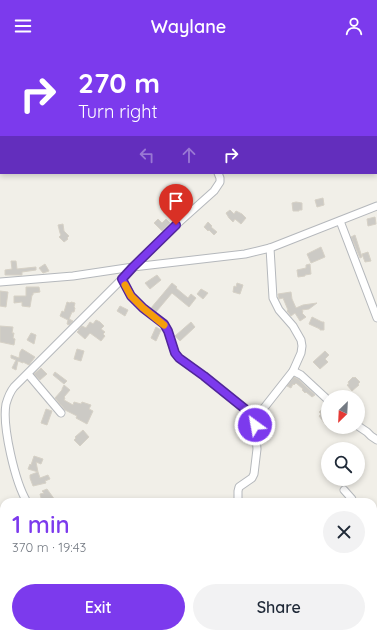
<!DOCTYPE html>
<html lang="en">
<head>
<meta charset="utf-8">
<style>
	:root { --surface:#fff; --page:#f2f2f3; --text:#1f2937; --muted:#747a83; --accent:#7c3aed }
	body { margin:0; font-family:Quicksand,sans-serif; background:var(--page); color:var(--text); height:100vh; display:flex; flex-direction:column; font-size:15px; white-space:nowrap }
	* { box-sizing:border-box; margin:0 }
	p { font-size:13px; color:var(--muted) }
	.icon { flex:none; width:22px; height:22px; fill:none; stroke:currentColor; stroke-width:2; stroke-linecap:round; stroke-linejoin:round }
	.map { position:relative; flex:1; overflow:hidden }
	.drawer { position:absolute; left:0px; top:446px; width:377px; height:140px; display:flex; flex-direction:column; background:var(--surface); border-radius:12px 12px 0 0; box-shadow:0 2px 6px #0003 }
	.drawer>* { flex:none }
	.hud { position:absolute; left:0px; top:0px; width:377px; height:122px; box-shadow:0 2px 6px #0003; background:#7c3aed; color:#fff; overflow:hidden }
	.needle { width:26px; rotate:204deg }
	.controls { position:absolute; left:321px; top:338px; display:grid; gap:8px }
	.controls a { display:grid; place-items:center; width:44px; height:44px; border-radius:50%; background:var(--surface); box-shadow:0 2px 6px #0003; font-size:20px }
	.pin { position:absolute; display:grid; place-items:center; width:34px; height:34px; color:#fff; margin:-41px -17px; border-radius:50% 50% 50% 0; rotate:-45deg; box-shadow:0 0 4px #0007 }
	.pin .icon { rotate:45deg }
	.me { position:absolute; width:44px; margin:-22px; rotate:328deg; stroke-linejoin:round; filter:drop-shadow(0 0 3px #0008) }
	.turn { display:flex; align-items:center; gap:14px; height:84px; padding:0 12px; font-size:18px }
	.turn .icon { width:52px; height:52px; stroke-width:2.5 }
	.turn b { display:block; font-size:28px; line-height:34px }
	.lanes { display:flex; align-items:center; height:38px; padding:0 12px; background:#0003; justify-content:center; gap:20px; direction:ltr }
	.lanes .off { opacity:.35 }
	.round { display:grid; place-items:center; flex:none; width:42px; height:42px; border-radius:21px; background:var(--page) }
	.overview { display:flex; align-items:center; justify-content:space-between; height:68px; padding:0 12px }
	h1 { font-size:24px; font-weight:600; line-height:30px; color:var(--accent) }
	.primary-button { display:flex; gap:8px; margin-top:auto; padding:8px 12px }
	.primary-button a { flex:1; height:46px; border-radius:24px; background:var(--accent); color:#fff; font-size:16px; font-weight:600; line-height:46px; text-align:center }
	.primary-button a+a { background:var(--page); color:var(--text) }
	header { display:flex; justify-content:space-between; align-items:center; height:52px; padding:0 12px; background:var(--accent); color:#fff; font-size:18px; font-weight:600 }
	.map>svg:first-child { display:block }
	.building { fill:#cccac5; stroke:#d6d1c6 }
	.lines { fill:none; stroke-linecap:round; stroke-linejoin:round }
	.minor-casing { stroke:#b5b8bc; stroke-width:9 }
	.minor { stroke:#fff; stroke-width:7 }
	.route-casing { stroke:#51269a; stroke-width:10 }
	.route { stroke:#7c3aed; stroke-width:7 }
	.slow { stroke:#f59e0b; stroke-width:7 }
</style>
</head>
<body>
<header><svg class="icon" aria-label="menu" viewBox="0 0 24 24"><path d="M4 6h16M4 12h16M4 18h16"/></svg>Waylane<svg class="icon" aria-label="person" viewBox="0 0 24 24"><circle cx="12" cy="8" r="4"/><path d="M4 21q1-7 8-7t8 7"/></svg></header>
<div class="map">
<svg width="377" height="586" viewBox="0 0 377 586">
	<rect width="100%" height="100%" fill="#f1efe8"/>
	<!-- building -->
	<g class="building">
		<polygon points="323,146 324,153 317,155 315,148"/>
		<polygon points="296,150 302,151 302,158 299,158 299,159 293,159 292,151"/>
		<polygon points="230,158 234,162 236,159 242,162 246,166 241,172 235,167 233,170 229,166 226,161"/>
		<polygon points="375,165 376,172 368,174 367,167"/>
		<polygon points="158,167 162,171 166,167 170,171 162,179 154,171"/>
		<polygon points="208,170 212,174 211,175 217,180 214,183 209,178 208,179 204,175"/>
		<polygon points="63,172 64,179 69,184 67,186 68,187 64,190 59,185 61,183 60,181 58,173"/>
		<polygon points="355,183 362,205 360,206 351,185"/>
		<polygon points="321,195 325,205 311,211 307,202"/>
		<polygon points="368,200 371,209 365,210 362,202"/>
		<polygon points="11,209 16,209 17,217 36,215 36,218 22,220 22,223 5,223 5,218 12,217"/>
		<polygon points="45,212 49,219 43,221 39,216"/>
		<polygon points="310,212 311,222 305,223 305,224 298,225 297,218 306,216 306,213"/>
		<polygon points="157,223 161,228 150,237 145,231"/>
		<polygon points="172,231 177,235 176,236 188,246 191,242 196,246 189,255 172,241 156,260 151,256"/>
		<polygon points="237,231 243,233 240,242 233,240 234,234 236,235"/>
		<polygon points="26,235 39,235 40,240 33,241 33,243 32,243 30,255 22,254 22,250 14,251 14,244 26,244"/>
		<polygon points="201,237 208,241 203,247 197,242"/>
		<polygon points="0,239 8,240 6,255 0,254"/>
		<polygon points="291,240 292,247 296,256 303,253 317,251 309,257 302,258 303,260 302,261 306,265 300,269 295,261 291,264 287,259 288,258 283,246 279,247 278,242"/>
		<polygon points="67,250 70,251 71,250 75,251 74,255 75,256 74,260 72,260 69,267 73,269 69,273 67,272 68,268 60,264 62,259 64,260"/>
		<polygon points="120,254 128,258 125,264 117,259"/>
		<polygon points="312,265 322,270 324,270 324,278 320,278 320,277 309,272"/>
		<polygon points="96,268 100,270 104,274 101,277 105,280 103,282 105,284 101,289 90,281 85,287 77,280 79,278 78,278 82,274 86,276 90,270 93,272"/>
		<polygon points="191,270 195,275 180,289 175,284"/>
		<polygon points="0,274 13,275 12,281 14,281 13,286 15,287 14,293 0,290"/>
		<polygon points="156,275 161,278 156,289 151,286"/>
		<polygon points="31,281 36,283 34,292 27,288"/>
		<polygon points="22,297 35,305 29,313 23,310 23,311 18,309 16,318 12,316 16,308 11,306 11,303 19,306 20,300"/>
		<polygon points="77,297 84,299 81,309 74,307"/>
		<polygon points="325,299 329,303 325,307 328,310 320,317 313,310"/>
		<polygon points="41,316 47,322 40,328 34,322"/>
		<polygon points="55,320 67,329 64,332 53,323"/>
		<polygon points="294,325 298,327 315,343 312,345 306,340 305,341 302,338 303,337 296,331 294,333 293,332 291,336 287,334"/>
		<polygon points="353,325 354,326 355,325 360,330 358,332 359,333 352,339 347,333 349,332 348,330"/>
		<polygon points="64,333 70,338 64,345 65,346 64,348 73,353 74,350 81,352 82,350 91,353 89,357 93,359 87,372 76,366 77,364 65,358 55,346 62,338 62,337"/>
		<polygon points="325,355 328,360 328,376 319,364 321,362 319,360"/>
		<polygon points="46,357 52,359 47,373 41,371"/>
		<polygon points="83,378 89,385 80,394 74,388 76,386 75,385"/>
		<polygon points="34,404 43,407 41,412 36,410 38,420 28,417 30,412 31,413"/>
		<polygon points="38,420 40,426 48,423 50,427 45,429 46,431 33,434 30,426 30,423"/>
		<polygon points="47,437 55,448 52,450 37,450 41,446 40,442 44,441 42,439"/>
	</g>
	<g class="lines">
		<!-- minor casing -->
		<g class="minor-casing">
			<g id="minor">
				<polyline points="132,0 133,1"/>
				<polyline points="340,169 377,266"/>
				<polyline points="122,227 131,244 143,256 164,272 168,279 175,301 179,306 204,324 245,357 253,366 255,373"/>
				<polyline points="0,230 73,224 133,215 245,202 270,196 377,154"/>
				<polyline points="293,319 301,323 328,348"/>
				<polyline points="28,322 61,361"/>
				<polyline points="358,374 367,380 371,384 377,388"/>
				<polyline points="344,438 352,447 351,450"/>
				<path d="M27 450C15 430 2 374 6 352 8 345 10 340 14 335L122 227 133 215 176 173 214 139 220 130V126L218 121"/>
				<polyline points="238,450 238,439 239,435 252,426 254,422 257,397 255,373 260,361 293,319 301,301 302,294 301,288 293,274 279,258 273,246 270,196"/>
				<polyline points="373,470 377,471"/>
				<polyline points="373,515 377,517"/>
				<polyline points="97,584 113,586"/>
				<polyline points="242,586 244,582"/>
			</g>
		</g>
		<!-- minor -->
		<use href="#minor" class="minor"/>
	</g>
	<g class="lines">
		<!-- route casing -->
		<g class="route-casing">
			<polyline id="route" points="176,173 133,215 122,227 131,244 143,256 164,272 168,279 175,301 179,306 204,324 245,357 253,366 255,373"/>
		</g>
		<!-- route -->
		<use href="#route" class="route"/>
		<!-- slow -->
		<polyline class="slow" points="125,233 131,244 143,256 164,273"/>
	</g>
</svg>
<div class="controls">
<a><svg class="needle" viewBox="-14 -14 28 28"><path d="M0-13l5 13h-10z" fill="#e53935"/><path d="M0 13l5-13h-10z" fill="#747a83"/></svg></a>
<a><svg class="icon" aria-label="search" viewBox="0 0 24 24"><circle cx="10" cy="10" r="6"/><path d="M15 15l6 6"/></svg></a>
</div>
<div class="pin" style="left:176px;top:173px;background:#d93025"><svg class="icon" aria-label="arrive" viewBox="0 0 24 24"><path d="M6 21V4h12l-3 4 3 4H6"/></svg></div>
<svg class="me" style="left:255px;top:373px" viewBox="-20 -20 40 40"><circle r="17" fill="#7c3aed" stroke="#fff" stroke-width="3"/><path d="M0-11L8 9 0 5-8 9z" fill="#fff"/></svg>
<div class="hud">
<div class="turn"><svg class="icon" aria-label="right" viewBox="0 0 24 24"><path d="M7 20v-9h11M14 6l5 5-5 5"/></svg><div><b>270 m</b>Turn right</div></div>
<div class="lanes"><svg class="icon off" aria-label="left" viewBox="0 0 24 24"><path d="M17 20v-9H6M10 6l-5 5 5 5"/></svg><svg class="icon off" aria-label="ahead" viewBox="0 0 24 24"><path d="M12 20V5M6 11l6-6 6 6"/></svg><svg class="icon" aria-label="right" viewBox="0 0 24 24"><path d="M7 20v-9h11M14 6l5 5-5 5"/></svg></div>
</div>
<section class="drawer">
<div class="overview"><div><h1>1 min</h1><p>370 m · 19:43</p></div><a class="round"><svg class="icon" aria-label="close" viewBox="0 0 24 24"><path d="M6 6l12 12M18 6L6 18"/></svg></a></div>
<div class="primary-button"><a>Exit</a><a>Share</a></div>
</section>
</div>
</body>
</html>
